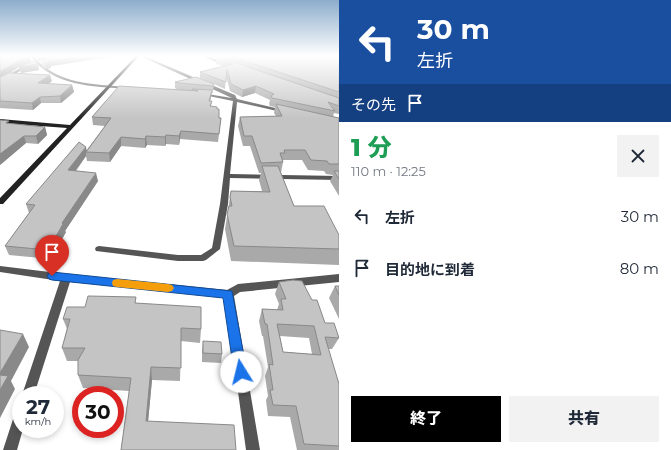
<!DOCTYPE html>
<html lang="ja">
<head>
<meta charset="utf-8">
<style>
	:root { --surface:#fff; --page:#f2f2f3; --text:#1f2937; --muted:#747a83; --accent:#000 }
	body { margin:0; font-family:Montserrat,"Noto Sans JP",sans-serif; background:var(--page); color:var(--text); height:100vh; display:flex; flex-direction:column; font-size:15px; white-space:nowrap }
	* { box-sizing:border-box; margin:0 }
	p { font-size:13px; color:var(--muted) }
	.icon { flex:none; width:22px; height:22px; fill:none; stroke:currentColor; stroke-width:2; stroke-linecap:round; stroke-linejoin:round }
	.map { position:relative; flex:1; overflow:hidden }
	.panel { display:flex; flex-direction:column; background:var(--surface); width:332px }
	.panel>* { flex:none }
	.guide { background:#1a4fa0; color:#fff; overflow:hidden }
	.speed { position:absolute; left:12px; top:386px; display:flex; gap:8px; font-size:20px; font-weight:700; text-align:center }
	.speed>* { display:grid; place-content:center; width:52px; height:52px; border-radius:50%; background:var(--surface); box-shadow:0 2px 6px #0003; line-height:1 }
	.speed small { font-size:10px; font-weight:400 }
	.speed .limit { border:6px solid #d22; background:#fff; color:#111 }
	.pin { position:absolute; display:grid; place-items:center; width:34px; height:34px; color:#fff; margin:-41px -17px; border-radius:50% 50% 50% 0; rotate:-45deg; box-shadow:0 0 4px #0007 }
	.pin .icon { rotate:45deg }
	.me { position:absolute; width:44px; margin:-22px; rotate:351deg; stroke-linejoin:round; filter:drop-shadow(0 0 3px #0008) }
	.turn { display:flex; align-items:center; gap:14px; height:84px; padding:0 12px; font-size:18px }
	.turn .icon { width:52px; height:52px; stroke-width:2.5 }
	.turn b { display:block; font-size:28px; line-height:34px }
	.then { display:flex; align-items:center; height:38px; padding:0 12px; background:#0003; gap:8px; font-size:15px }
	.round { display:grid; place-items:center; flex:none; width:42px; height:42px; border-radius:0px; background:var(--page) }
	.summary { display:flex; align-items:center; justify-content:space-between; height:68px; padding:0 12px }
	h1 { font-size:24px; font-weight:800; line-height:30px; color:#1e9e55 }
	.primary-button { display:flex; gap:8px; margin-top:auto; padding:8px 12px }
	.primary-button a { flex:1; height:46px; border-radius:0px; background:var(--accent); color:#fff; font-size:16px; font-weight:800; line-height:46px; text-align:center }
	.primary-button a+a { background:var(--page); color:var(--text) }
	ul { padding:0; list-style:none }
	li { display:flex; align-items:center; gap:12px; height:52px; padding:0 12px }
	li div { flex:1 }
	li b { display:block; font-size:15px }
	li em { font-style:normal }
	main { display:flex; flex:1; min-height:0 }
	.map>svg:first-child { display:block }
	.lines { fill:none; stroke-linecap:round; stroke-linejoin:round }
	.street { fill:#555; fill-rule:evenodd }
	.secondary { fill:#222; fill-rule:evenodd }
	.wall { fill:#a9a9a9; fill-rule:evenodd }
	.shaded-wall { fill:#898989 }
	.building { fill:#c4c4c4; stroke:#898989; fill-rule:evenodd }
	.route { fill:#1a73e8; stroke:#114b97 }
	.slow { fill:#f59e0b }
</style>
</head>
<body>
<main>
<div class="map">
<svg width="339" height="450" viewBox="0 0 339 450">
	<rect width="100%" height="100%" fill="#fff"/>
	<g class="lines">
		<!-- street -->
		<g class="street">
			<path d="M30 56H33C58 85 93 84 128 87L130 88 128 89C91 86 55 87 30 56Z"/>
			<polygon points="140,56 144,56 235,95 237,99 288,111 288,112 286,113 237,102 230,174 339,176 339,180 230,178 228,204 220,249 206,260 203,261 178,261 96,251 95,249 96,247 99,246 178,255 201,255 212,248 220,204 233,101 199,94 201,93 232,98"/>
			<polygon points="212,56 219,56 208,59 206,58"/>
			<polygon points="27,64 30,65 0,83 0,80"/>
			<polygon points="0,266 66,274 227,290 238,284 339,274 339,282 240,292 234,296 260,450 246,450 225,297 70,282 34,395 22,395 60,281 0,272"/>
			<polygon points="21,408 21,429 23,429 17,450 3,450 16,410"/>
		</g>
		<!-- secondary -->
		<g class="secondary">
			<polygon points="136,56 139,56 3,204 0,204 0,198 67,128 0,123 0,119 70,125"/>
			<polygon points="202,56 207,56 229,65 226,66"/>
		</g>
	</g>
	<!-- wall -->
	<g class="wall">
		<polygon points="0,56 30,57 31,62 39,70 21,73 19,67 11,73 52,81 48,84 72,85 74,92 61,103 41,103 33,110 0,108"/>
		<polygon points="35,56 116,56 51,66 51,68 46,69 42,66 41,61 38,61"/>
		<polygon points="217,56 339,56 339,114 334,113 333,117 339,118 339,196 330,181 333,175 326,174 324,171 308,170 302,160 283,160 283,162 281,173 294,206 339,235 339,265 231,261 225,229 231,191 262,191 259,180 261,173 259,173 250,146 243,146 238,126 240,117 276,116 274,113 275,107 270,106 269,104 270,100 255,93 242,97 230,91 226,76 225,89 200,78 200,72 223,66 216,64"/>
		<polygon points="175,82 214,84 213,91 213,93 211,93 210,101 212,101 211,106 217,109 219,118 221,118 218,142 180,139 179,145 166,144 165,146 147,145 145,148 121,146 110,162 87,161 86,156 76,171 98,181 65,231 66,232 51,259 9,255 5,246 29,213 26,204 86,147 86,151 105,126 93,125 92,117 192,91 178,90 175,88"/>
		<polygon points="0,120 10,124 45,127 47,135 38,144 26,143 0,165"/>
		<path d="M279 282 312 300 325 323 339 338 332 349H328L339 384V450H297L290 417 268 416 266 400 268 396 265 376 268 367 263 336H262L259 321 262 309 277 310 279 304 275 294ZM280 336 309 338 312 354 283 352Z"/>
		<polygon points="335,286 339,286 339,319 329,298"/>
		<polygon points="137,303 201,329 200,343 181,341 180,381 152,380 148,421 121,450 129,391 83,388 78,375 78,361 67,361 62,348 67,329 63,319 85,307"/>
		<polygon points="203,341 222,354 221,363 202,362 202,350"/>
	</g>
	<!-- shaded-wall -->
	<g class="shaded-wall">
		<polygon points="37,56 65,56 38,61"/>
		<polygon points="81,56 116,56 51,66 51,68 46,69 45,63 49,61"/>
		<polygon points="30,57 31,63 25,64 20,67 38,64 39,70 21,73 19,67 0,79 0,72 24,58"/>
		<polygon points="50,75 52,81 40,90 38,83"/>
		<polygon points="72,85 74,92 61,103 60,96"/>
		<polygon points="256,86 255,93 242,97 243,90"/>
		<polygon points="212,90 211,98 208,108 209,101"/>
		<polygon points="40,97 41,103 33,110 32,103"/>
		<polygon points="45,127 47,135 38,144 36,136"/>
		<polygon points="181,131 180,139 179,145 179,136"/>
		<polygon points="166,135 166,144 165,146 165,137"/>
		<polygon points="24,136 26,143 0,165 0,154"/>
		<polygon points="146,136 147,145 145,148 145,139"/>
		<polygon points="121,137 121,146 110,162 109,153"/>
		<polygon points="86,147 87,152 86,152 86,156 70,178 68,170"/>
		<polygon points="96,173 98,181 65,231 66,232 51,259 48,250 62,223"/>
		<polygon points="23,334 29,347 11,381 15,389 0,418 0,373"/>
		<polygon points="151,367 152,380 147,433 146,421"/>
	</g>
	<!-- building -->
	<g class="building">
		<polygon points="0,56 29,56 30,57 24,58 0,72"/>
		<polygon points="62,56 81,56 49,61 50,62 45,63 41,60"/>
		<polygon points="230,56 339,56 339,92"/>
		<polygon points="219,57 339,98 339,106 328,102 335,111 272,98 271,96 274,94 256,86 243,90 231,84 227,69 226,82 200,72 233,64 217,58"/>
		<polygon points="34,61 38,64 19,67"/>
		<polygon points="9,73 50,75 38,83 72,85 60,96 40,97 32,103 0,101 0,77"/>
		<polygon points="196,77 214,84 213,86 179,83 175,82"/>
		<polygon points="119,86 198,91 192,89 212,90 209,101 212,101 210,106 217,107 217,109 219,109 219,118 221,118 219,134 181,131 179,136 166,135 165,137 146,136 145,139 121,137 109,153 86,152 111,118 92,117"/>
		<polygon points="276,104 339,118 339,164 329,164 327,161 311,160 305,150 284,150 285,153 280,153 283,162 261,163 252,136 244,136 240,117 282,116"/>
		<polygon points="0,120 9,121 6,123 45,127 36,136 24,136 0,154"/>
		<polygon points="79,142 86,147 68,170 96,173 62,223 63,224 48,250 5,246 35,205 26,204"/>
		<polygon points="262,166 278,166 294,206 324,206 339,235 339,249 234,246 227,214 229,206 232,206 230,197 231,191 270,192"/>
		<polygon points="334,171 339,171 339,179"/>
		<path d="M293 280 302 281 312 300H317L325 323H334L339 338 325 337 339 384V446L304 444 296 406 273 405 270 390H273L269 364 273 365 267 324H265L262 309 283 310 281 299H286L279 282ZM277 324 314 326 321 355 283 352Z"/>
		<polygon points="335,286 339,286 339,295"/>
		<polygon points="88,296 136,297 135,303 201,307 201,329 181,328 181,368 151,367 146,421 234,425 236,450 121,450 131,378 78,375 78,360 85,348 62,348 70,319 63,319 67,307 85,307"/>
		<polygon points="0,330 23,334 0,373"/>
		<polygon points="203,341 221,342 222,354 203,353"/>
		<polygon points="0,375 8,376 0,390"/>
	</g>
	<!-- sky -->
	<linearGradient id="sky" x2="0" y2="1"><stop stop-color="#8cadcc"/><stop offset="0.47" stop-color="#fff"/><stop offset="1" stop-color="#fff" stop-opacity="0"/></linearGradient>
	<rect width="339" height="119" fill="url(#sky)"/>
	<!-- route -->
	<polygon class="route" points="52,272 232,291 247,372 245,377 241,379 236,377 234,372 223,298 52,280 49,279 47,276 49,273"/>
	<!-- slow -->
	<polygon class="slow" points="117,279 168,284 172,285 174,288 172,291 168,292 117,287 113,286 112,283 113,280"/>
</svg>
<div class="speed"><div>27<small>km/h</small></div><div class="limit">30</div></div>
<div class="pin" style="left:52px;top:276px;background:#d93025"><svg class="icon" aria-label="arrive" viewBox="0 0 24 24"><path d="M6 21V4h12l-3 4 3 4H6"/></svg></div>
<svg class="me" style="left:241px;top:372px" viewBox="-20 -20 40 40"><circle r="19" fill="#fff"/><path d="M0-13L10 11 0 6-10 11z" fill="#1a73e8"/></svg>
</div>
<section class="panel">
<div class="guide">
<div class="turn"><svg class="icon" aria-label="left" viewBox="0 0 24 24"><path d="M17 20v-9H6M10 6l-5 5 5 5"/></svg><div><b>30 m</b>左折</div></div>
<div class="then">その先<svg class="icon" aria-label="arrive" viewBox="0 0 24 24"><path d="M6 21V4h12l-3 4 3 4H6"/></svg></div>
</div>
<div class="summary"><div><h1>1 分</h1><p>110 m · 12:25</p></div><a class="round"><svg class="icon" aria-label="close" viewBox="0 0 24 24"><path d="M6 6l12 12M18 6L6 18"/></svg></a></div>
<ul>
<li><svg class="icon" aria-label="left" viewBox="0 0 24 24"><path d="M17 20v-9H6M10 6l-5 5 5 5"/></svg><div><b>左折</b></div><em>30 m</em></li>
<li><svg class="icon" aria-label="arrive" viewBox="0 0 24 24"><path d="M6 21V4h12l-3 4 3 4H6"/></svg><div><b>目的地に到着</b></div><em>80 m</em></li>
</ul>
<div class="primary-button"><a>終了</a><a>共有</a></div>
</section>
</main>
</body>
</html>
